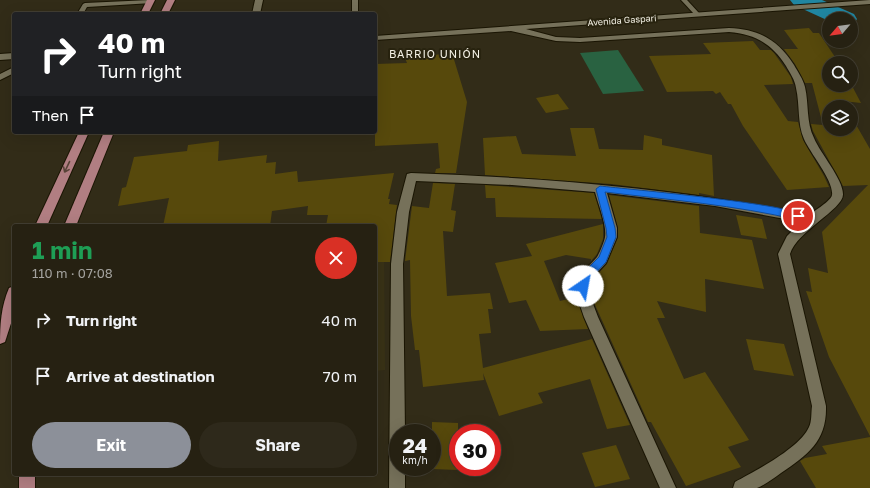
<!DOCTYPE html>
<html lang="en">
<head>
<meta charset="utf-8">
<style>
	:root { --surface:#262112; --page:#2e291b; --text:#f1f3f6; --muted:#a4a39f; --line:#423e32; --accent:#8c9099 }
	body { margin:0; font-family:"Golos Text",sans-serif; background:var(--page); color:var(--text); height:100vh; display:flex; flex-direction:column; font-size:15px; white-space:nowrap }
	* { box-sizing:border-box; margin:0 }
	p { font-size:13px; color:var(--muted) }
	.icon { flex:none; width:22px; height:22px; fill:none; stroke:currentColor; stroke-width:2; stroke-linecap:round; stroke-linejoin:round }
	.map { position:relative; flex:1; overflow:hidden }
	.side { position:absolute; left:12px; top:224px; width:365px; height:252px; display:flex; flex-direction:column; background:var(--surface); border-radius:4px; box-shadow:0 4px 16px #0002,0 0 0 1px var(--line) }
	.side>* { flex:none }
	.banner { position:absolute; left:12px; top:12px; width:365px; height:122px; border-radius:4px; box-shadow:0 4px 16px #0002,0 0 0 1px var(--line); background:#202124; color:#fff; overflow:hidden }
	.needle { width:26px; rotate:241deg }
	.tools { position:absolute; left:822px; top:12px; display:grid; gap:8px }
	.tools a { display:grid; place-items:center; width:36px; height:36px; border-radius:50%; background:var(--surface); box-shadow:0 4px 16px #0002,0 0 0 1px var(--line); font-size:20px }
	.speed { position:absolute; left:389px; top:424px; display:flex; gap:8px; font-size:20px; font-weight:700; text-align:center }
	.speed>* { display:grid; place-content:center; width:52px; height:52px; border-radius:50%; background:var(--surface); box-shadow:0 4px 16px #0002,0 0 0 1px var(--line); line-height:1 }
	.speed small { font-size:10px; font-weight:400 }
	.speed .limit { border:6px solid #d22; background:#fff; color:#111 }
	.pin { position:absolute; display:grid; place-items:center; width:34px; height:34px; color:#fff; margin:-17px; border:2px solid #fff; border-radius:50%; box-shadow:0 1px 4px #0007 }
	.me { position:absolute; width:44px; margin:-22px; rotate:33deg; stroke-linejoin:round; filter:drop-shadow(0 0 3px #0008) }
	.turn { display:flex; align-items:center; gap:14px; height:84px; padding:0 20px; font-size:18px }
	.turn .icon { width:52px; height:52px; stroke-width:2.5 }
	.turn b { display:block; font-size:28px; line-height:34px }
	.then { display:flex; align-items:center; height:38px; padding:0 20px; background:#0003; gap:8px; font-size:15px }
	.round { display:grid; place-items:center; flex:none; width:42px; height:42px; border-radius:21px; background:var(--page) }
	.overview { display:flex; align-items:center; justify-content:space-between; height:68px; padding:0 20px }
	h1 { font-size:24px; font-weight:700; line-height:30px; color:#1e9e55 }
	.action { display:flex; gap:8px; margin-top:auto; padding:8px 20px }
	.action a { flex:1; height:46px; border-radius:24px; background:var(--accent); color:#fff; font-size:16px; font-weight:700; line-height:46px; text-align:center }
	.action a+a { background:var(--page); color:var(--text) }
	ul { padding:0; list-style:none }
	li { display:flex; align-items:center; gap:12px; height:56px; padding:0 20px }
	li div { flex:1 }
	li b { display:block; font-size:15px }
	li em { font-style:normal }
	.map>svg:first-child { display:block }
	.built { fill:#393216 }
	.green { fill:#296241 }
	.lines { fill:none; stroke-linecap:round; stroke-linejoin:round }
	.river { fill:#2086a1; fill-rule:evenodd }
	.building { fill:#57490c }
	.lane-casing { stroke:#1a1503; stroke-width:2 }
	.street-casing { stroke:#1a1503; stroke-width:2 }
	.primary-casing { stroke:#1a1503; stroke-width:2 }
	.lane { fill:#76715a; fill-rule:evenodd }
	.street { fill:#76715a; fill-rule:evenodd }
	.primary { fill:#b17e82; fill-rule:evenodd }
	.oneway { stroke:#584337 }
	.route { fill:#1a73e8; stroke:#114b97 }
	.labels { text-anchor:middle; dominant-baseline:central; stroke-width:4; stroke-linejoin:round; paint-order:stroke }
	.far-street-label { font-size:9px; fill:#f4f1e5; stroke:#28230f }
	.far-quarter-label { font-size:11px; letter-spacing:1px; fill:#f4f1e5; stroke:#28230f }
</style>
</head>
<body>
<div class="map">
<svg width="870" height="488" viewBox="0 0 870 488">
	<rect width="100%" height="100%" fill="#322c18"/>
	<!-- built -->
	<polygon class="built" points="375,244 384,244 385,370 375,371"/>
	<!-- green -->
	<polygon class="green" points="618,50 644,91 603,94 580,53"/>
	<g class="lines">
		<!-- river -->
		<polygon class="river" points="790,0 822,0 854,14 857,19 854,24 851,25 851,19 829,19 829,21 794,5"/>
	</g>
	<!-- building -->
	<g class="building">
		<polygon points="809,28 813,33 819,33 839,63 829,63 829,85 851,84 861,103 843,101 846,107 829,107 829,129 851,129 851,116 870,149 870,436 829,357 806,291 812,292 808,268 828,273 822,232 868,185 843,186 813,131 811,124 823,125 812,83 805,83 795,64 784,49 798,49 784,30"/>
		<polygon points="753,41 760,50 771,50 774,53 791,77 793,84 764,85 788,121 798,122 803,140 824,176 829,187 787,190 743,126 731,104 728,104 720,92 716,94 713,91 667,92 649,56 711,54 703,43"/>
		<polygon points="452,53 467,102 456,173 435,173 436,169 440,168 438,143 375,146 375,64 407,63 405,58"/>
		<polygon points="558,94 569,109 546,113 536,98"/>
		<polygon points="570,128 594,128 599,149 643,150 644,135 662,139 662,145 712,155 714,196 699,193 699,195 611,184 485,175 483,138 516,136 522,154 576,156"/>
		<polygon points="219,141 218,161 267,155 266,163 276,162 275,174 297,171 298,182 394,173 388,199 390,199 389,204 397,205 390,262 375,262 375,226 326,226 328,215 307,215 308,206 272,211 270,226 163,226 169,198 118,206 122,188 126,187 134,157 187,151 188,145"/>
		<polygon points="433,183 455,184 451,210 456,211 453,232 443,231 447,296 490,293 493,309 488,309 491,333 479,334 483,368 592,339 630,425 607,429 590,379 538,393 543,403 499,416 483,373 484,380 423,387 419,350 415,350 411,316 410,260 405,261 412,206 429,208"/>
		<polygon points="485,185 594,193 602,219 496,217 495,198 486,198"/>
		<polygon points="609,195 699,206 700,233 752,240 764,289 705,279 706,312 657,301 665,318 657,318 684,379 705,372 749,440 728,447 741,467 686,486 651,422 648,422 591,296 591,293 603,291 597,275 607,264 618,237 618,228"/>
		<polygon points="736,215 762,219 767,239 741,235"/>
		<polygon points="603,224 603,239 597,254 591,261 591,259 566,255 544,261 560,301 576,297 588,329 540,331 526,300 509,303 495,263 532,256 526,244"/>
		<polygon points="746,339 784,344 794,376 754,370"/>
		<polygon points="432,422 458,423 458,470 432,469"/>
		<polygon points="870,437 870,488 816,488 800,461 805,458 827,454 822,446"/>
		<polygon points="616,445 630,479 595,487 582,453"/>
	</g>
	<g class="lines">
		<!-- lane casing -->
		<g class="lane-casing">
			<g id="lane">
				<polygon points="150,0 152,1 152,3 87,7 83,14 77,14 83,4 85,3"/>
				<rect x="352" y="0" width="6" height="14"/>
				<polygon points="681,0 687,0 699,13 699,15 695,15"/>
			</g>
		</g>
		<!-- street casing -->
		<g class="street-casing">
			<g id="street">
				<polygon points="255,0 263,0 260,14 252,14"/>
				<path d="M870 0V4L526 29 556 37 580 38 729 28C759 29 778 40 794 65 798 72 803 79 805 87 809 104 806 122 814 138 820 153 843 179 843 194 844 209 797 231 790 254L826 406C827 441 808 455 781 473 774 478 765 485 757 488 751 488 740 488 733 488L735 482C755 471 800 448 809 427 812 421 811 413 812 406L778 254 787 236 801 222 715 206 607 193 617 228V237L606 263 593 277 589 286 590 296 598 317 676 488H660L584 317C581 307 576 297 577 287 577 273 589 267 597 257 600 252 604 242 605 237 607 225 598 204 595 192L512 185 416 181 409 212 403 264 405 433H398V467H405V488H389L391 264 397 212 407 174 411 173C545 178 678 188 809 215 814 211 831 201 832 195 834 181 810 153 804 139 797 123 800 105 796 88 795 80 790 73 786 66 772 44 755 34 729 32L580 42 556 41 511 31 375 40V36Z"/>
				<polygon points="14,53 14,59 0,60 0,54"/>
				<polygon points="14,67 14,73 0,80 0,74"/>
			</g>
		</g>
		<!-- primary casing -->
		<g class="primary-casing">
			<g id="primary">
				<polygon points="147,0 155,0 148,14 140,14"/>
				<polygon points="167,0 175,0 168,14 160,14"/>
				<polygon points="79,132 89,132 47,226 35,226"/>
				<polygon points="104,132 114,132 76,226 64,226"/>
				<path d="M14 286V314L5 342 0 344C0 324 1 307 9 288Z"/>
				<rect x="19" y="474" width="16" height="14"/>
			</g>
		</g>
		<!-- lane -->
		<use href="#lane" class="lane"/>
		<!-- street -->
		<use href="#street" class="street"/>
		<!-- primary -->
		<use href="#primary" class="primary"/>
	</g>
	<!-- one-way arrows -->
	<defs><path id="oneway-shaft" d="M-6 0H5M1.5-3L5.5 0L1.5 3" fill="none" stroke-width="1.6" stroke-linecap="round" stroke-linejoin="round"/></defs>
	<use class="oneway" href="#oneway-shaft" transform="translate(67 167) rotate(115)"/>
	<!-- route -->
	<path class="route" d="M600 186C625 189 795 204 803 216L798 220C735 205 670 200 605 192L615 228 616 237 606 262 593 276 586 289 583 290 579 289 578 286 586 270 599 257 607 237 606 228 596 189Z"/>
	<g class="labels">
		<!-- far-street labels -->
		<g class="far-street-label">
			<text transform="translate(622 20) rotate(-4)">Avenida Gaspari</text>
		</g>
		<!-- far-quarter labels -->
		<g class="far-quarter-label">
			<text x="435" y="53">BARRIO UNIÓN</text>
		</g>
	</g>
</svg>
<div class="tools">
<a><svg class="needle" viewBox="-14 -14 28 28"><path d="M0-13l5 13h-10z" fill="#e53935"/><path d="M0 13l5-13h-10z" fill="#a4a39f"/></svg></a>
<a><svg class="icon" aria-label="search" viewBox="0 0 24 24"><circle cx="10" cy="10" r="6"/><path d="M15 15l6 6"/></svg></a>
<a><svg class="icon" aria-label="layers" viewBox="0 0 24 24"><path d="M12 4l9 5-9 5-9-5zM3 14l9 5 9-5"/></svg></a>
</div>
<div class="speed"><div>24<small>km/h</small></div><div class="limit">30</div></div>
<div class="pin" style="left:798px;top:216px;background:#d93025"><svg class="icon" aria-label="arrive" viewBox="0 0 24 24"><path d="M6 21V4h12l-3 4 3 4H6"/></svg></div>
<svg class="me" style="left:583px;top:286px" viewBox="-20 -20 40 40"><circle r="19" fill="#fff"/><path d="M0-13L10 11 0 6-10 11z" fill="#1a73e8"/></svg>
<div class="banner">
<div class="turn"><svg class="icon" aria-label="right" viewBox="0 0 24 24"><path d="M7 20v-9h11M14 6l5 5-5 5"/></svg><div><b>40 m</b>Turn right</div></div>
<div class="then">Then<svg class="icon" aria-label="arrive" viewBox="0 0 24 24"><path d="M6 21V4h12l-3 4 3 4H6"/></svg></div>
</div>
<section class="side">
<div class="overview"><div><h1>1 min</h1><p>110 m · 07:08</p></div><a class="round" style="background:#d93025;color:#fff"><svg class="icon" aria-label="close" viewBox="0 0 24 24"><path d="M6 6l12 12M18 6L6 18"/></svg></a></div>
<ul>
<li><svg class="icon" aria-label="right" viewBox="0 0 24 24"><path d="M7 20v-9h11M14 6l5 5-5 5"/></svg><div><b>Turn right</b></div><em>40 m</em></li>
<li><svg class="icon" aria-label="arrive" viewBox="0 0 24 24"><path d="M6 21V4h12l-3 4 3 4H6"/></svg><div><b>Arrive at destination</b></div><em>70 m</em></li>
</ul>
<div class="action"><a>Exit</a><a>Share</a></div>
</section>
</div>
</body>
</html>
